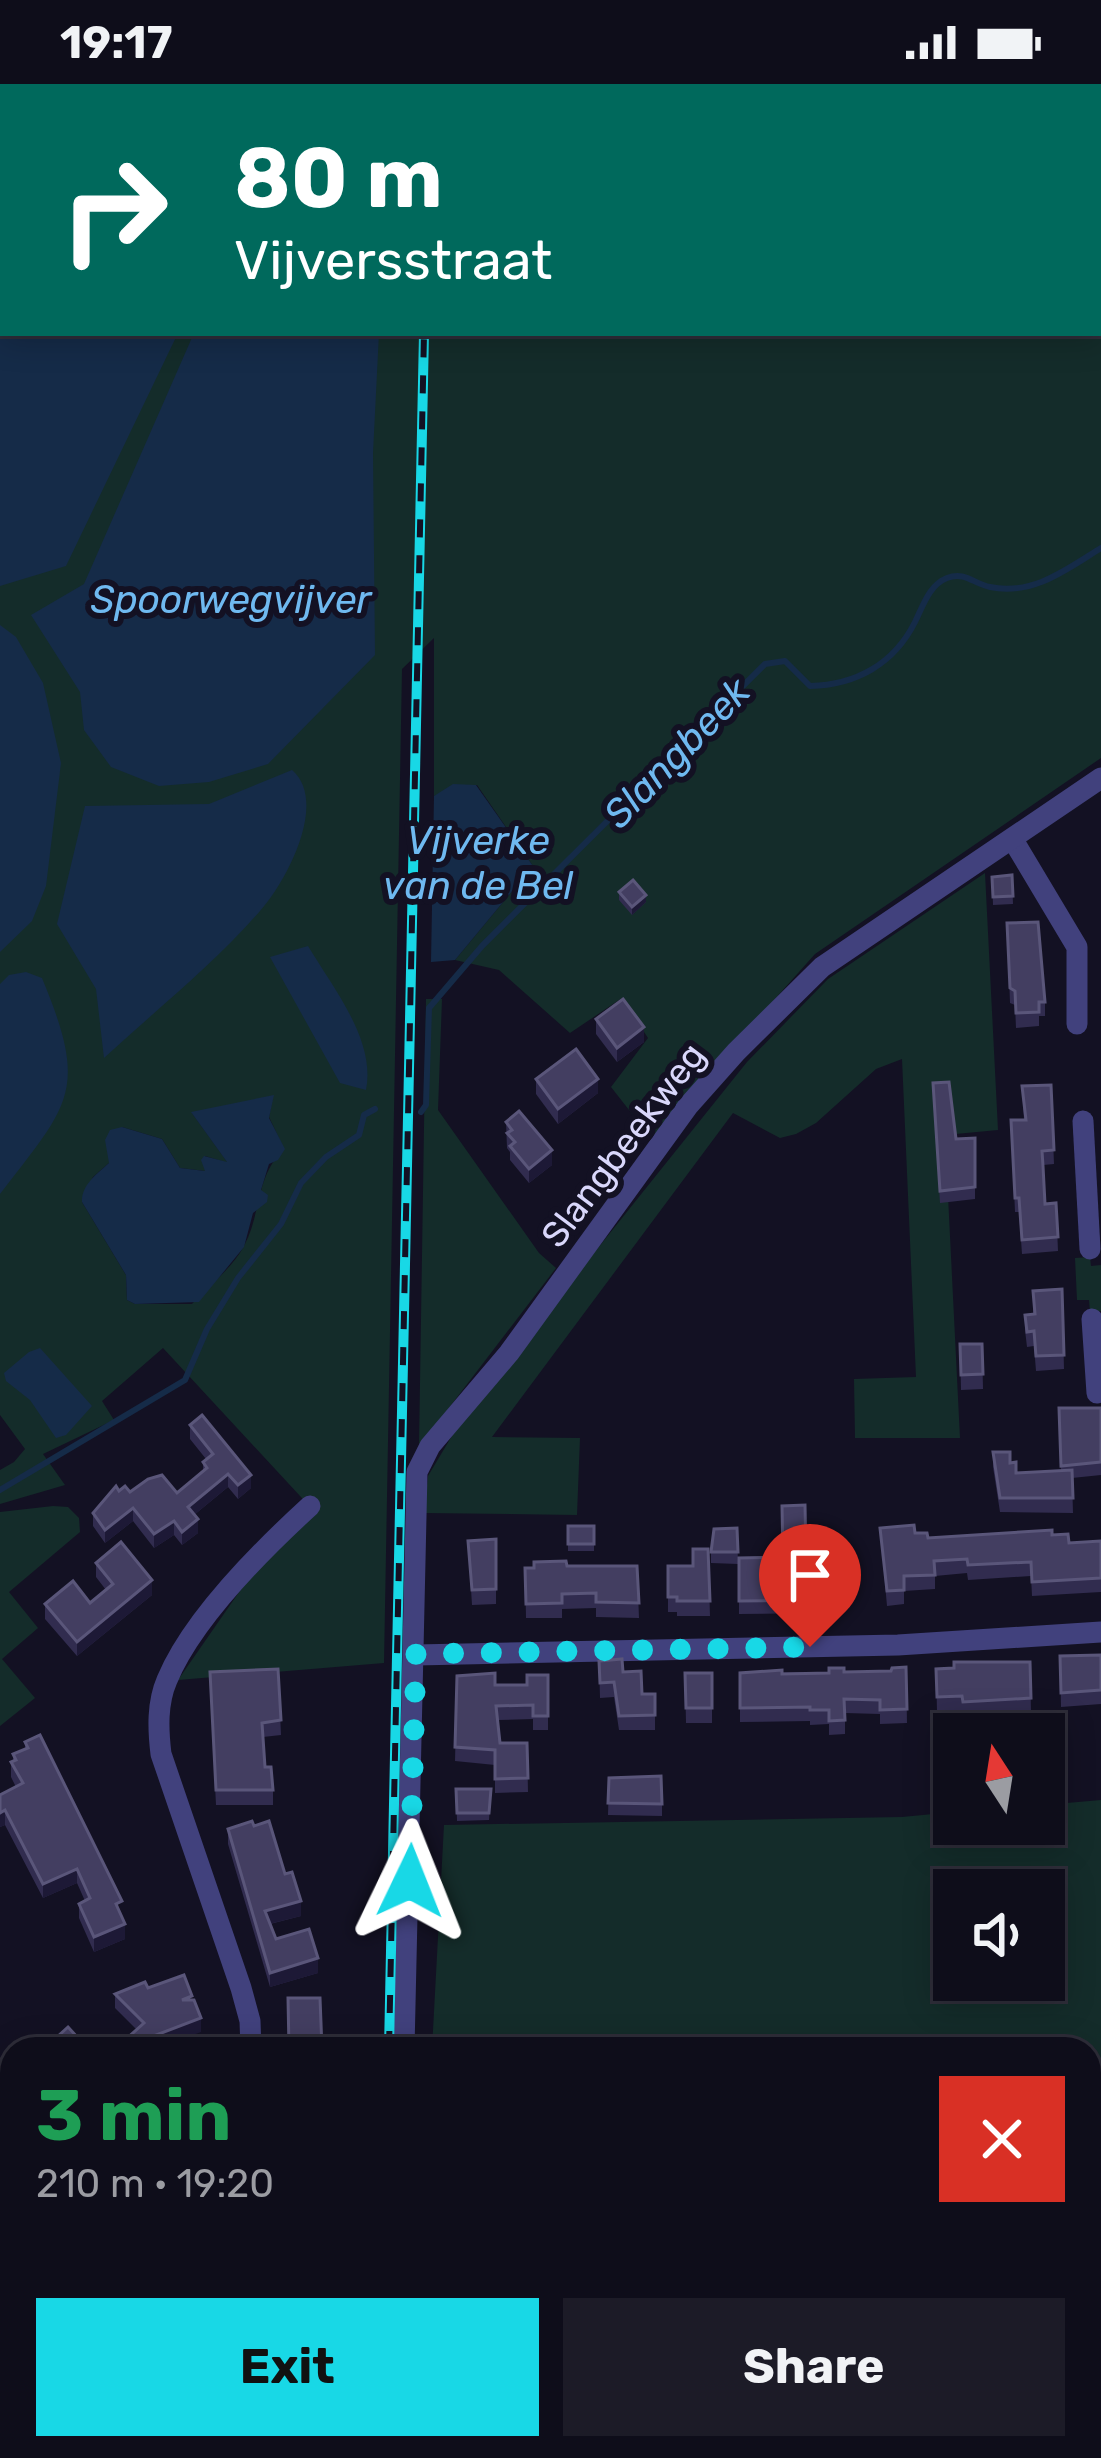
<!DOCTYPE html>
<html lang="en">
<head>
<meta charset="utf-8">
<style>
	:root { --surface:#0e0d1a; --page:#1c1b27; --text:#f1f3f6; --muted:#9b9ca2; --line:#2e2d39; --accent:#18d8e6 }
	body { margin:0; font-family:Rubik,sans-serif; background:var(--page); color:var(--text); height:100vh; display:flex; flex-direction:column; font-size:45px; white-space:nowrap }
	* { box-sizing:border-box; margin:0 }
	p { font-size:39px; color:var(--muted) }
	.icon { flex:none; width:66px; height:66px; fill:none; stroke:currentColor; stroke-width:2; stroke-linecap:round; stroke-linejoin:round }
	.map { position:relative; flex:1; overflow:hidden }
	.panel { position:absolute; left:0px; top:1953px; width:1101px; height:423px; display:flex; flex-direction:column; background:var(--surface); border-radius:36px 36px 0 0; box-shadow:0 6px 30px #0003,0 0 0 3px var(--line) }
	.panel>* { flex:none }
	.hud { position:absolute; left:0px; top:0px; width:1101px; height:252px; box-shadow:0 6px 30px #0003,0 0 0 3px var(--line); background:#00695c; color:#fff; overflow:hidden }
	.needle { width:78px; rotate:348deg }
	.fabs { position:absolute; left:933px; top:1629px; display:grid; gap:24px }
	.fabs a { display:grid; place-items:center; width:132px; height:132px; border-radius:0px; background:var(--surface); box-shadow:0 6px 30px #0003,0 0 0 3px var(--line); font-size:60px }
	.pin { position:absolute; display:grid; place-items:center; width:102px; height:102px; color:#fff; margin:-123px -51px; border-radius:50% 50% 50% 0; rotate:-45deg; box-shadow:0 0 12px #0007 }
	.pin .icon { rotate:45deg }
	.me { position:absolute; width:132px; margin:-66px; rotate:2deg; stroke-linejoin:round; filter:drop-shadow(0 0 9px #0008) }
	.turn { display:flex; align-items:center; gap:42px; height:252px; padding:0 36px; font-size:54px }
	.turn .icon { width:156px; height:156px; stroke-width:2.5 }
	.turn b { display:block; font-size:84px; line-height:102px }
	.round { display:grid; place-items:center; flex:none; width:126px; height:126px; border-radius:0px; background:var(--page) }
	.headline { display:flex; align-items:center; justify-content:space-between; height:204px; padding:0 36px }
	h1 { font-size:72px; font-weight:700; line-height:90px; color:#1e9e55 }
	.primary-button { display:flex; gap:24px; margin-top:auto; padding:24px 36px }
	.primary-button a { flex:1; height:138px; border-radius:0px; background:var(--accent); color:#111; font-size:48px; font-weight:700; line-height:138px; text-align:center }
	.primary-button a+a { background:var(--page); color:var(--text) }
	.status { display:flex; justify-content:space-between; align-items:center; height:84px; padding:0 60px; background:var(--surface); direction:ltr }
	.status svg { height:33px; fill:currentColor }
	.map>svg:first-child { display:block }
	.green { fill:#142c2a; fill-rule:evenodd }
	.water { fill:#152b48 }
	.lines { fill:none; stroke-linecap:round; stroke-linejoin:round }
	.stream { stroke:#152b48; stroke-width:6 }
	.street { stroke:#41417d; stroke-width:21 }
	.rail-casing { stroke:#18d8e6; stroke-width:10 }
	.rail { stroke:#131123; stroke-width:6; stroke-dasharray:18; stroke-linecap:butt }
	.wall { fill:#312c4f }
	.shaded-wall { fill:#1d1936 }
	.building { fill:#433e61; stroke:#5a567a; stroke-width:3 }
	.route { stroke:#18d8e6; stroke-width:21; stroke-dasharray:0 37.8 }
	.labels { text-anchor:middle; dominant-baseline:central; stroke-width:12; stroke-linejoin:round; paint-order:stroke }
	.street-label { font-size:36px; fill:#d9d7fb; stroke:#131123 }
	.water-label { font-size:39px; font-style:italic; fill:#6fb9f0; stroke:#131123 }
</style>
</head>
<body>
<div class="status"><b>19:17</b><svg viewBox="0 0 49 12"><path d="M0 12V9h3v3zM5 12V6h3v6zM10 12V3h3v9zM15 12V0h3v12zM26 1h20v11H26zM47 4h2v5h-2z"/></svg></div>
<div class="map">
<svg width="1101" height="2374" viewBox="0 0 1101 2374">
	<rect width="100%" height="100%" fill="#131123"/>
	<!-- green -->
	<g class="green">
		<path d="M0 0H413L3 3V249H1098L1101 193V674L815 870 651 1054 611 1003 648 954 622 914 570 949 499 886 455 876 533 782 477 701 434 712V554L402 585 384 1579 178 1596 253 1488 313 1426 163 1264 102 1317 114 1336 43 1370 65 1401 0 1420V1386L14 1378 25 1365 0 1331ZM273 1012 269 1033 284 1065C255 1093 262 1128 244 1162 233 1183 208 1203 192 1220H135L127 1216 126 1191 82 1118 93 1093 109 1079 122 1043 162 1055 180 1084 205 1087V1072L228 1079 192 1029Z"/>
		<polygon points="985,789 998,1046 945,1051 960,1354 855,1354 854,1295 916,1293 902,975 876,985 816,1039 796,1050 780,1054 733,1029 492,1353 580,1354 577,1431 424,1429 428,1392 465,1330 747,978 828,895"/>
		<polygon points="426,915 442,915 438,1026 539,1169 556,1184 419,1363"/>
		<polygon points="1090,1173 1091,1182 1101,1181 1101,1227 1090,1228 1089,1216 1077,1216 1075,1174"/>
		<polygon points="53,1422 68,1423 79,1434 80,1448 9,1508 38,1544 2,1575 35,1614 0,1642 0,1428"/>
		<path d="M1101 1716V2374H398L399 2364H1089V1965H432L444 1741 902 1733 954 1728V1740H1044V1721ZM954 1806H1044V1896H954Z"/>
	</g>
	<!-- water -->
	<g class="water">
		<polygon points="0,0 213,3 3,3 3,249 178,249 66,482 0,502"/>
		<polygon points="194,249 379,249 373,369 375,571 268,680 209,698 159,702 111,683 84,646 80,608 31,531 84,500"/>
		<polygon points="0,541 16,553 43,599 61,679 46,802 32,837 0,868"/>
		<path d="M292 686C329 718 286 798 260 827 214 880 156 926 104 974L96 905 57 840 85 722 209 720Z"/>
		<polygon points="453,700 476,701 533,782 455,876 431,878 434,712"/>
		<path d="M308 862C333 904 376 956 366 1006L340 999 270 873Z"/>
		<path d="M26 888 42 894C89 1007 70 1019 0 1110V900L9 891Z"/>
		<path d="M274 1011 269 1034 285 1065 278 1076 269 1080 261 1106 268 1111 267 1118 253 1129 244 1163 199 1218 135 1220 127 1216 126 1191 82 1118C81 1101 98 1089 109 1079L105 1056 110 1046 122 1043 162 1055 180 1084 205 1087 201 1076 204 1072 227 1078 191 1028Z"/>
		<polygon points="40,1264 92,1322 66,1351 56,1354 30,1316 6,1297 4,1289 29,1268"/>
	</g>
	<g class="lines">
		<!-- stream -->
		<g class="stream">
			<path d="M421 1028 426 1021 429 924 482 862 765 580 785 577 810 602C856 601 894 580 915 538 923 522 929 501 947 494 965 487 974 500 990 503 1033 512 1067 485 1101 464"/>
			<polyline points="0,1406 185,1296 207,1245 238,1194 281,1140 301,1099 326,1073 359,1051 364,1031 375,1025"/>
			<polyline points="1089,2208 1101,2207"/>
			<polyline points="887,2364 888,2374"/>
		</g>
		<!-- street -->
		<g class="street">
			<polyline points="957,3 961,0"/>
			<polyline points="1013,756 1077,863 1077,940"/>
			<polyline points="1083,1037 1090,1165"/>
			<polyline points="1092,1235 1097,1309"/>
			<polyline points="416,1571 898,1561 1101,1548"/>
			<path d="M251 1965 250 1937 241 1904 161 1670C158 1645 157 1619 167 1596 192 1536 263 1465 310 1422"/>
			<polyline points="404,1965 417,1388 430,1362 509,1269 688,1022 736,968 822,883 1101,694"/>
			<polyline points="0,2193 12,2185"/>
			<polyline points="371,2374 372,2364"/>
		</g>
		<!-- rail casing -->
		<g class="rail-casing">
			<g id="rail">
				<polyline points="429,3 429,0"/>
				<polyline points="389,1965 424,249"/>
				<polyline points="354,2374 356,2364"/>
			</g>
		</g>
		<!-- rail -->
		<use href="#rail" class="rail"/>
	</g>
	<!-- wall -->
	<g class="wall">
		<polygon points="1012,791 1013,820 993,821 992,793"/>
		<polygon points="619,808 646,818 632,831 619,816"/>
		<polygon points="1007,839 1045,918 1045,932 1039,932 1039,942 1016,944 1015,921 1010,919"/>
		<polygon points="596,935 644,958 617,978 596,950"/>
		<polygon points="536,995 598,1009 558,1040 536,1010"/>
		<polygon points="1051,1001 1054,1080 1043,1081 1045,1120 1056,1119 1058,1167 1022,1170 1019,1128 1015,1128 1011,1036 1024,1036 1022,1002"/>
		<polygon points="933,1011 956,1055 975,1054 975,1115 940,1119"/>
		<polygon points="506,1038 552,1081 529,1099 510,1076 510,1068 507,1064"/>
		<polygon points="1062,1205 1064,1285 1036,1287 1034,1262 1027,1263 1025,1246 1025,1231 1033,1230 1033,1207"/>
		<polygon points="960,1260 982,1260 983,1305 961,1306"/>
		<polygon points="1059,1324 1101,1324 1101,1391 1072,1394 1073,1429 1000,1428 993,1383 993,1368 1010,1379 1016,1389 1061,1386"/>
		<polygon points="190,1341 251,1404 238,1415 228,1403 194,1431 198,1449 182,1461 174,1451 154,1464 133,1437 105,1459 93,1442 93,1429 119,1407 177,1409 203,1387 203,1378 206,1375 190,1355"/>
		<rect x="568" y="1442" width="26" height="25"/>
		<polygon points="737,1444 738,1480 711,1479 711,1468"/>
		<polygon points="880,1444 915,1449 928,1454 1052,1451 1069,1459 1101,1457 1101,1508 1032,1512 1031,1492 968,1496 967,1489 935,1492 935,1505 904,1507 904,1520 887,1522"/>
		<polygon points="496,1455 496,1520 472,1521 468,1457"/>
		<polygon points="708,1465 710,1532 677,1532 677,1528 668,1528 668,1482 693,1482"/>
		<polygon points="830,1472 831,1529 739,1530 739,1474"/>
		<polygon points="96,1479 152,1511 77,1572 45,1535 45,1520 90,1519 106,1506 96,1493"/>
		<polygon points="567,1482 637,1482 639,1534 596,1533 596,1524 562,1525 562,1534 526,1534 525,1484"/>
		<polygon points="1101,1571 1101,1620 1061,1623 1060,1572"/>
		<polygon points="599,1577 623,1588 642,1610 655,1610 655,1646 619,1646 614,1613 600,1614"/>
		<polygon points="1030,1578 1031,1629 963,1632 962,1626 937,1628 936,1585"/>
		<polygon points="906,1583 907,1639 880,1640 880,1630 845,1629 845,1650 829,1651 829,1640 810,1641 810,1637 740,1638 740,1589 891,1587"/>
		<polygon points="278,1585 281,1651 263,1653 265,1683 273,1706 273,1721 216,1721 210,1602"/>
		<polygon points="685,1589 712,1589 712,1639 686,1639"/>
		<polygon points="548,1591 548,1646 533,1646 533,1635 498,1636 500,1659 527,1659 528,1708 495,1709 495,1681 455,1677 457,1592 495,1601 527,1601"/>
		<polygon points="25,1658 122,1832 125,1855 94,1868 79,1834 79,1820 85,1817 77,1799 43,1814 5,1741 0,1743 0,1711 16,1703 11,1693 11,1678 13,1677 13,1670 25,1665"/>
		<polygon points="609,1694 662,1720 662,1732 608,1731"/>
		<polygon points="456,1705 491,1705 489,1736 457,1737"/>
		<polygon points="254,1742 285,1790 301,1832 270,1840 276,1855 318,1889 270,1903 228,1760 228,1745"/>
		<polygon points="148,1904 192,1916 201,1948 136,1945 115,1924 115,1910"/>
		<polygon points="6,2040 4,2116 0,2111 0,2046"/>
		<polygon points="12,2301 12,2334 4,2320 4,2306"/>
		<polygon points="44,2364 135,2364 135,2367 122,2374 104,2374 103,2372 101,2374 39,2374 39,2367"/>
	</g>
	<!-- shaded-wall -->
	<g class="shaded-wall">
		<polygon points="646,811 646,818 632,831 632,823"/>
		<polygon points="644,943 644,958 617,978 617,964"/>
		<polygon points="598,995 598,1009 558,1040 558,1025"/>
		<polygon points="552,1066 552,1081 529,1099 529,1085"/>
		<polygon points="228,1390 228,1403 188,1436 188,1423"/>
		<polygon points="251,1391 251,1404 238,1415 238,1401"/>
		<polygon points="133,1424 133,1437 105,1459 105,1446"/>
		<polygon points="198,1435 198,1449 182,1461 182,1448"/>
		<polygon points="174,1437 174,1451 154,1464 154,1450"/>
		<polygon points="152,1496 152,1511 77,1572 77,1558"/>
		<polygon points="5,1726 5,1741 0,1743 0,1729"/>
		<polygon points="77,1785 77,1799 43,1814 43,1800"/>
		<polygon points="301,1817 301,1832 265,1841 265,1827"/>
		<polygon points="125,1840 125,1855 94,1868 94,1853"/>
		<polygon points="318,1874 318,1889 270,1903 270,1889"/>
		<polygon points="201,1934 201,1948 156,1965 143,1965 143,1956"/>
		<polygon points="12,2093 12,2109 4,2116 4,2100"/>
		<polygon points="96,2364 103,2364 103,2372 81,2374"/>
		<polygon points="117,2364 135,2364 135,2367 122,2374 109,2374 109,2369"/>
	</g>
	<!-- building -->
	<g class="building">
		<polygon points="809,0 888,0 884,3 805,3"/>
		<polygon points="1098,134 1101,139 1101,153 1098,154"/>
		<polygon points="1012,791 1013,812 993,813 992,793"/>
		<polygon points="633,796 646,811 632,823 619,808"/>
		<polygon points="1038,838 1045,918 1039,918 1039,928 1016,929 1015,907 1010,904 1007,839"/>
		<polygon points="623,915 644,943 617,964 596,935"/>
		<polygon points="576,965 598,995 558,1025 536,995"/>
		<polygon points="949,998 956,1055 975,1054 975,1103 940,1107 933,999"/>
		<polygon points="1051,1001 1054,1066 1042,1067 1043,1082 1045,1120 1056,1119 1058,1153 1022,1156 1019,1114 1015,1114 1011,1036 1026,1036 1022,1002"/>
		<polygon points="519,1027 552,1066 529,1085 510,1062 515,1058 507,1049 512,1046 506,1038"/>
		<polygon points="1062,1205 1064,1271 1036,1272 1034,1247 1027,1248 1025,1231 1035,1230 1033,1207"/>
		<polygon points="960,1260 982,1260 983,1290 961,1291"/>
		<polygon points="1059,1324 1101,1324 1101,1378 1061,1382"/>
		<polygon points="202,1331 251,1391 238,1401 228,1390 188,1423 198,1435 182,1448 174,1437 154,1450 133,1424 105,1446 93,1429 116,1402 119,1407 125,1402 130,1408 148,1395 162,1391 177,1409 207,1384 203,1378 213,1370 190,1341"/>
		<polygon points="993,1368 1010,1368 1010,1379 1016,1378 1016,1389 1072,1386 1073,1414 1000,1414"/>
		<polygon points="805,1421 806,1472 830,1472 831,1516 739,1517 739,1474 783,1473 782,1422"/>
		<polygon points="914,1441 915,1449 927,1449 928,1454 1052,1446 1052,1451 1068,1450 1069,1459 1101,1457 1101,1494 1032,1498 1031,1478 968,1481 967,1475 934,1477 935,1491 904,1492 904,1506 887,1507 880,1444"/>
		<rect x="568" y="1442" width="26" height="18"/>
		<polygon points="737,1444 738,1468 711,1468 714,1445"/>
		<polygon points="496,1455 496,1505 472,1506 468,1457"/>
		<polygon points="121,1458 152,1496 77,1558 45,1520 73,1497 90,1519 113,1500 96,1479"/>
		<polygon points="693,1465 708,1465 710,1517 677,1517 677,1513 668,1513 668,1482 693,1482"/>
		<polygon points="566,1477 567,1482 637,1482 639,1519 596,1518 596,1509 562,1510 562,1519 526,1520 525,1484 534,1484 534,1478"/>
		<polygon points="1101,1571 1101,1606 1061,1609 1060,1572"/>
		<polygon points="622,1575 623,1588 641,1587 642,1610 655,1610 655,1631 619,1632 614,1598 600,1599 599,1577"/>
		<polygon points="954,1578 1030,1578 1031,1614 963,1618 962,1612 937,1613 936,1585 954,1584"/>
		<polygon points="906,1583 907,1625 880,1626 880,1616 844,1615 845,1636 829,1637 829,1626 810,1626 810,1623 740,1624 740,1589 782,1586 782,1590 829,1589 829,1584 844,1584 844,1588 891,1587 892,1584"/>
		<polygon points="278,1585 281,1636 262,1639 265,1683 271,1683 273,1706 216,1706 210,1588"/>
		<polygon points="495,1589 495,1601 527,1601 527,1591 548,1591 548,1632 533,1632 533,1621 496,1622 500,1659 527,1659 528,1694 495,1695 495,1666 455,1663 457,1592"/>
		<polygon points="685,1589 712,1589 712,1624 686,1624"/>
		<polygon points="40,1651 122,1817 116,1820 125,1840 94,1853 79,1820 90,1814 77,1785 43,1800 5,1726 0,1729 0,1711 23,1699 11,1678 16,1676 13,1670 28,1664 25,1658"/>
		<polygon points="661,1692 662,1720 608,1719 609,1694"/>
		<polygon points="456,1705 491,1705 489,1729 457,1729"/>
		<polygon points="252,1737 254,1742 269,1737 285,1790 292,1788 301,1817 265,1827 276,1855 309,1845 318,1874 270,1889 228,1745"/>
		<polygon points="184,1891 192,1912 182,1916 194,1916 201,1934 143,1956 151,1965 115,1965 144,1939 115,1910 145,1898 148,1904"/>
		<polygon points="288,1914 320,1914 322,1965 289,1965"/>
		<polygon points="68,1943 88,1965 44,1965"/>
		<polygon points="6,2040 12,2047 12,2093 4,2100 0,2096 0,2046"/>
		<polygon points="12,2301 12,2319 4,2306"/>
		<polygon points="44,2364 96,2364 81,2374 43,2374 39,2367"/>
	</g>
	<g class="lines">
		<!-- route -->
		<polyline class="route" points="410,1797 416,1570 810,1563"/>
	</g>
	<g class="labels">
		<!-- street labels -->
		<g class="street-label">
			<text transform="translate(623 1061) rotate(-53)">Slangbeekweg</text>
		</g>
		<!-- water labels -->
		<g class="water-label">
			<text x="231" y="516">Spoorwegvijver</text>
			<text transform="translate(677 669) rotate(-46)">Slangbeek</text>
			<text x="478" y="757">Vijverke<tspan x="478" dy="45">van de Bel</tspan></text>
		</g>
	</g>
</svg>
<div class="fabs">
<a><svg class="needle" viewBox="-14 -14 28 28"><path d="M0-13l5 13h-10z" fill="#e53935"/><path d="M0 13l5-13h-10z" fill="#9b9ca2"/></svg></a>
<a><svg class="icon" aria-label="sound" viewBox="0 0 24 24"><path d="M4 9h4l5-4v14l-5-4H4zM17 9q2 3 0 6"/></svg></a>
</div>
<div class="pin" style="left:810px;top:1563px;background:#d93025"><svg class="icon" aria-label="arrive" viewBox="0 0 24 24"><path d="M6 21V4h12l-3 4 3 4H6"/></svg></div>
<svg class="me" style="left:410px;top:1797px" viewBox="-20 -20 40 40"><path d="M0-17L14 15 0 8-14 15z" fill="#18d8e6" stroke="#fff" stroke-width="4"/></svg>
<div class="hud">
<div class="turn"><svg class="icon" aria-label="right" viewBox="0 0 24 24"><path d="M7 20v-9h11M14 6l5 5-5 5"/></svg><div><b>80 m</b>Vijversstraat</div></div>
</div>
<section class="panel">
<div class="headline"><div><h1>3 min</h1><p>210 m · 19:20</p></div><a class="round" style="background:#d93025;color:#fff"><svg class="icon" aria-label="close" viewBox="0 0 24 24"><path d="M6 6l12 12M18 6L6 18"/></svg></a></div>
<div class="primary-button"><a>Exit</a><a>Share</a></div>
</section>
</div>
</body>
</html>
